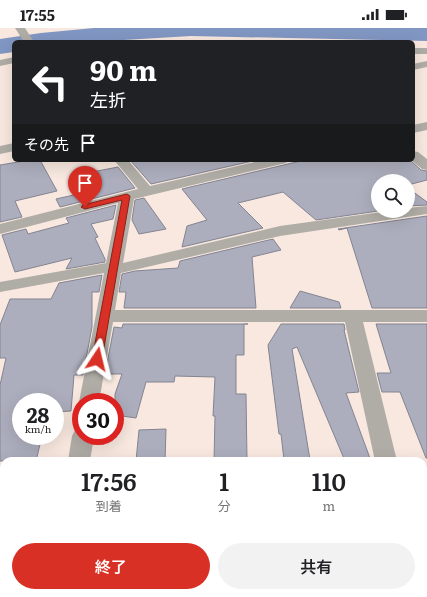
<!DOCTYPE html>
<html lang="ja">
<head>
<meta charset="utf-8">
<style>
	:root { --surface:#fff; --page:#f2f2f2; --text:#202124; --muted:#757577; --accent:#d93025 }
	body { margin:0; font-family:Literata,"Noto Sans JP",serif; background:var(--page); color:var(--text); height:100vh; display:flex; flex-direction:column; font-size:15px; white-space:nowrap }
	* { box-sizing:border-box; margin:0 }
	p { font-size:13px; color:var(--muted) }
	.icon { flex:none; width:22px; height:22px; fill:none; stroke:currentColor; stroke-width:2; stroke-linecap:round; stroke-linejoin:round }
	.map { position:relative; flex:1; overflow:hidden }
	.side { position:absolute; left:0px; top:429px; width:427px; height:140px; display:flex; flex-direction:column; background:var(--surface); border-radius:12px 12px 0 0; box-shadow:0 4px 16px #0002 }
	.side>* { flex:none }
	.hud { position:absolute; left:12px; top:12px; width:403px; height:122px; border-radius:6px; box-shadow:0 4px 16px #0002; background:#202124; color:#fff; overflow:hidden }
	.controls { position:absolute; left:371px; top:146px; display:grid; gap:8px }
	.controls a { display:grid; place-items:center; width:44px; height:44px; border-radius:50%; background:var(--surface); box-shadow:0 4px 16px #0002; font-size:20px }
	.speed { position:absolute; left:12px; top:365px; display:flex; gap:8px; font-size:20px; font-weight:700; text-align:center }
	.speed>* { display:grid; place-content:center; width:52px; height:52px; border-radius:50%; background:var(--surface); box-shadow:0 4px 16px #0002; line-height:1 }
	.speed small { font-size:10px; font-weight:400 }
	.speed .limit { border:6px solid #d22; background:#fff; color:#111 }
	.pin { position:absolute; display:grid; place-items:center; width:34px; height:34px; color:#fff; margin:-41px -17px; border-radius:50% 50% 50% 0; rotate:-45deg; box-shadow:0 0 4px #0007 }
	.pin .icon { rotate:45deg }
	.me { position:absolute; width:44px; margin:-22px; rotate:10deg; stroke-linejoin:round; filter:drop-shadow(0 0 3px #0008) }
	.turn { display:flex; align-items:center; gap:14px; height:84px; padding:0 12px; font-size:18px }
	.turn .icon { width:52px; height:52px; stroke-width:2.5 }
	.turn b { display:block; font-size:28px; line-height:34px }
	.then { display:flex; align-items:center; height:38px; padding:0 12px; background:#0003; gap:8px; font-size:15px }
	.eta { display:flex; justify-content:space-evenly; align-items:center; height:68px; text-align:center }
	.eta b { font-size:24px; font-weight:600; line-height:28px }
	.action { display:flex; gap:8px; margin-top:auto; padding:8px 12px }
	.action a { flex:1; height:46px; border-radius:24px; background:var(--accent); color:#fff; font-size:16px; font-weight:600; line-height:46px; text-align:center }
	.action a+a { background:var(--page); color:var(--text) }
	.status { display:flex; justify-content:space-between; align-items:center; height:28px; padding:0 20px; background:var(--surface); direction:ltr }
	.status svg { height:11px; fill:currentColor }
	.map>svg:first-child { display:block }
	.water { fill:#8197c3 }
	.building { fill:#adaebd; stroke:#838492 }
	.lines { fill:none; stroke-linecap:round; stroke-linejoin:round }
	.street { fill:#b0ada7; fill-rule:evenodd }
	.route { fill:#d93025; stroke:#8d1f18 }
</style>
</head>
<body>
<div class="status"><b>17:55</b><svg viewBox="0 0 49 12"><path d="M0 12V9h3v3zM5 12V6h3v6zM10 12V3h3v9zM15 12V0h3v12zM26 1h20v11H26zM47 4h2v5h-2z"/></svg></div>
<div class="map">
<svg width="427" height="569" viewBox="0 0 427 569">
	<rect width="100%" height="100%" fill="#f8e8df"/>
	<!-- water -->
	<polygon class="water" points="94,0 427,0 427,13 191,8 90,14 14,14 14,24 0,26 0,11 41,5"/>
	<!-- building -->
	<g class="building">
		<polygon points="30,132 40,132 57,163 15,173 22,189 0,194 0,137"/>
		<polygon points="130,132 257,132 151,156"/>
		<polygon points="305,132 410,132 421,142 427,143 427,152 408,157 408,153 378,153 378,183 316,192 283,164 238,175 263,200 182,219 187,198 207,192 182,161"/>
		<polygon points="118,139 135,160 60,179 56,171 96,162 87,145"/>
		<polygon points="408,160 427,174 427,177 408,178"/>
		<polygon points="144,170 166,201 139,206 132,192 135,172"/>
		<polygon points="116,177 113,191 91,196 98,209 95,210 105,231 105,234 66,241 72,230 15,244 2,207 26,201 28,206 69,195 66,190"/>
		<polygon points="427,188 427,280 372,280 347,200 339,202 338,201"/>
		<polygon points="273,211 281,222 252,229 256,280 124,280 126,264 119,264 122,246 135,243 178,240 180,233"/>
		<polygon points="102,247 99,264 92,264 92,299 83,347 74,347 71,383 55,384 55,374 21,374 21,408 42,408 36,433 0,433 0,357 6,330 0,330 0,297 10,271 51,271 59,255"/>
		<polygon points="300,263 339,274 341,280 290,280"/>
		<polygon points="123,296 248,296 244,296 244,327 236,327 236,366 246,366 247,433 214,433 215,388 213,388 215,349 175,348 174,354 146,354 136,390 115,387 115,366 122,346 105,346 114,299 122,300"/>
		<polygon points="281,296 344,296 345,302 344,302 359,364 346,365 371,433 345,433 297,319 292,321 310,432 284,432 281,406 279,406 268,317"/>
		<polygon points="376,296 427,296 427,430 426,430 400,364 382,364 377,345 391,345"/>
		<polygon points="166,401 165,433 136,433 139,402"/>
	</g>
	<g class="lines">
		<!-- street -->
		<g class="street">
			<polygon points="15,0 25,0 34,14 24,14"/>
			<rect x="413" y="20" width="14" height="6"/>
			<polygon points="14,29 14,35 0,38 0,32"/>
			<polygon points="427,33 427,39 413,42 413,36"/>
			<polygon points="427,94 427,102 413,105 413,97"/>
			<polygon points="14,115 14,123 0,126 0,118"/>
			<polygon points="413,123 418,124 427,131 427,142 422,141 411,132 413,132"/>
			<polygon points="114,132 128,132 150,158 264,132 288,132 286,135 134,171 123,235 280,198 389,183 408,183 408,180 427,178 427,186 280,208 121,245 115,282 427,282 427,294 363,294 397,433 375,433 345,294 113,294 99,374 81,374 81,378 79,374 104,245 0,264 0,254 106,235 118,175 0,206 0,196 138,161"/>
			<polygon points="81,400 81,408 94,408 90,433 68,433 72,408 75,402"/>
			<rect x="0" y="470" width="4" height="20"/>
			<rect x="423" y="470" width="4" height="20"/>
			<polygon points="42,565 68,565 67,569 41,569"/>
		</g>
	</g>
	<!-- route -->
	<polygon class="route" points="127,166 130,168 102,331 97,334 92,331 122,172 85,181 81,179 83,177"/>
</svg>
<div class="controls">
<a><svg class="icon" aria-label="search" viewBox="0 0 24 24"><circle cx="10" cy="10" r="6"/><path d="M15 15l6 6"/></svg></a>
</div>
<div class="speed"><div>28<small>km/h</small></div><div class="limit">30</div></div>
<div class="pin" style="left:85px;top:179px;background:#d93025"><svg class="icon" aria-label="arrive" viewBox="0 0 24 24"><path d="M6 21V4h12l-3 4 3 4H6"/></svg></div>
<svg class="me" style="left:97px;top:331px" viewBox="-20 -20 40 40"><path d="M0-17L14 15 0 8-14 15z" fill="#d93025" stroke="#fff" stroke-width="4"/></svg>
<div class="hud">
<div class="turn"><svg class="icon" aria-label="left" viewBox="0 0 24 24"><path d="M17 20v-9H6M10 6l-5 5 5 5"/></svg><div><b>90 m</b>左折</div></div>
<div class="then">その先<svg class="icon" aria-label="arrive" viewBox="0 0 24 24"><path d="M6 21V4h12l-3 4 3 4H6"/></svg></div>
</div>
<section class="side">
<div class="eta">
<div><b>17:56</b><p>到着</p></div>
<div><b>1</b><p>分</p></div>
<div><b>110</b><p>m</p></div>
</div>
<div class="action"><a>終了</a><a>共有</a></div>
</section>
</div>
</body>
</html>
